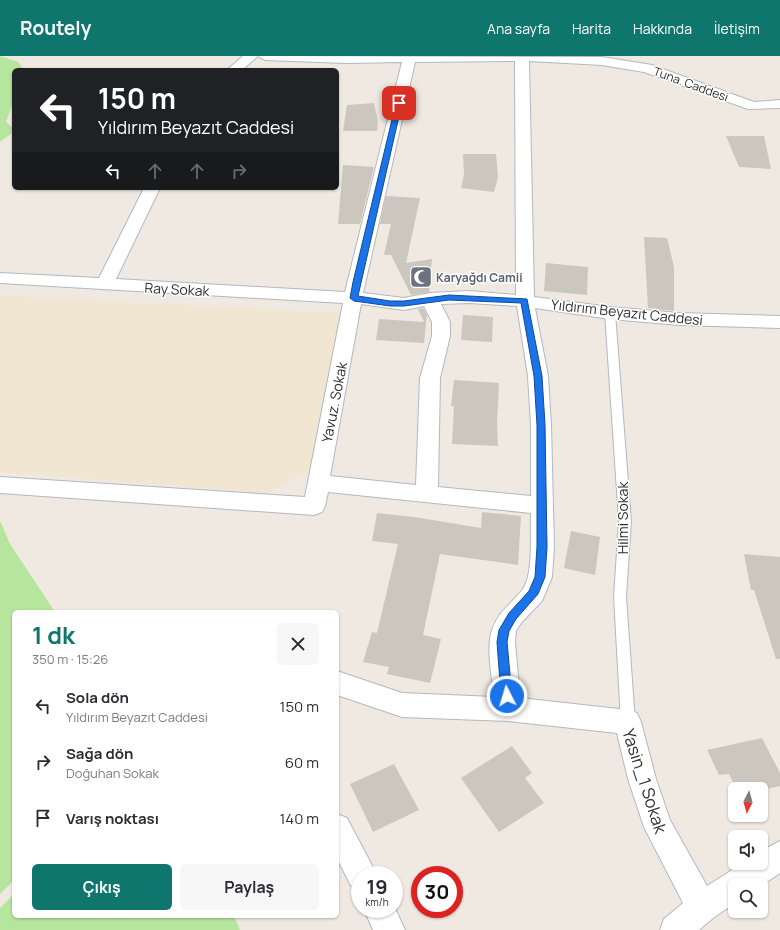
<!DOCTYPE html>
<html lang="tr">
<head>
<meta charset="utf-8">
<style>
	:root { --surface:#fff; --page:#f7f7f7; --text:#2b2b33; --muted:#7c7c81; --accent:#0f766e }
	body { margin:0; font-family:Manrope,sans-serif; background:var(--page); color:var(--text); height:100vh; display:flex; flex-direction:column; font-size:15px; white-space:nowrap }
	* { box-sizing:border-box; margin:0 }
	p { font-size:13px; color:var(--muted) }
	.icon { flex:none; width:22px; height:22px; fill:none; stroke:currentColor; stroke-width:2; stroke-linecap:round; stroke-linejoin:round }
	.map { position:relative; flex:1; overflow:hidden }
	.drawer { position:absolute; left:12px; top:554px; width:327px; height:308px; display:flex; flex-direction:column; background:var(--surface); border-radius:6px; box-shadow:0 1px 3px #0004 }
	.drawer>* { flex:none }
	.top-card { position:absolute; left:12px; top:12px; width:327px; height:122px; border-radius:6px; box-shadow:0 1px 3px #0004; background:#202124; color:#fff; overflow:hidden }
	.needle { width:26px; rotate:186deg }
	.buttons { position:absolute; left:728px; top:726px; display:grid; gap:8px }
	.buttons a { display:grid; place-items:center; width:40px; height:40px; border-radius:6px; background:var(--surface); box-shadow:0 1px 3px #0004; font-size:20px }
	.speed { position:absolute; left:351px; top:810px; display:flex; gap:8px; font-size:20px; font-weight:700; text-align:center }
	.speed>* { display:grid; place-content:center; width:52px; height:52px; border-radius:50%; background:var(--surface); box-shadow:0 1px 3px #0004; line-height:1 }
	.speed small { font-size:10px; font-weight:400 }
	.speed .limit { border:6px solid #d22; background:#fff; color:#111 }
	.pin { position:absolute; display:grid; place-items:center; width:34px; height:34px; color:#fff; margin:-17px; border-radius:8px; box-shadow:0 2px 6px #0006 }
	.me { position:absolute; width:44px; margin:-22px; rotate:355deg; stroke-linejoin:round; filter:drop-shadow(0 0 3px #0008) }
	.turn { display:flex; align-items:center; gap:14px; height:84px; padding:0 20px; font-size:18px }
	.turn .icon { width:52px; height:52px; stroke-width:2.5 }
	.turn b { display:block; font-size:28px; line-height:34px }
	.lanes { display:flex; align-items:center; height:38px; padding:0 20px; background:#0003; justify-content:center; gap:20px; direction:ltr }
	.lanes .off { opacity:.35 }
	.round { display:grid; place-items:center; flex:none; width:42px; height:42px; border-radius:6px; background:var(--page) }
	.head { display:flex; align-items:center; justify-content:space-between; height:68px; padding:0 20px }
	h1 { font-size:24px; font-weight:700; line-height:30px; color:var(--accent) }
	.primary-button { display:flex; gap:8px; margin-top:auto; padding:8px 20px }
	.primary-button a { flex:1; height:46px; border-radius:6px; background:var(--accent); color:#fff; font-size:16px; font-weight:700; line-height:46px; text-align:center }
	.primary-button a+a { background:var(--page); color:var(--text) }
	ul { padding:0; list-style:none }
	li { display:flex; align-items:center; gap:12px; height:56px; padding:0 20px }
	li div { flex:1 }
	li b { display:block; font-size:15px }
	li em { font-style:normal }
	header { display:flex; align-items:center; gap:24px; box-sizing:border-box; height:56px; padding:0 20px; background:var(--accent); color:#fff }
	header strong { font-size:19px }
	nav { display:flex; gap:22px; margin-inline-start:auto; font-size:14px }
	.map>svg:first-child { display:block }
	.education { fill:#f0e6d1 }
	.green { fill:#b6e59e }
	.building { fill:#cbc7bf }
	.lines { fill:none; stroke-linecap:round; stroke-linejoin:round }
	.lane-casing { stroke:#b4b7c1; stroke-width:2 }
	.street-casing { stroke:#b4b7c1; stroke-width:2 }
	.lane { fill:#fff; fill-rule:evenodd }
	.street { fill:#fff; fill-rule:evenodd }
	.route { fill:#1a73e8; stroke:#114b97 }
	.labels { text-anchor:middle; dominant-baseline:central; stroke-width:3; stroke-linejoin:round; paint-order:stroke }
	.far-street-label { font-size:12px; fill:#2e2e2e; stroke:#fff }
	.far-worship-label { font-size:12px; font-weight:bold; fill:#5b616d; stroke:#fff; text-anchor:start }
	.street-label { font-size:14px; fill:#2e2e2e; stroke:#fff }
	.near-street-label { font-size:17px; fill:#2e2e2e; stroke:#fff }
</style>
</head>
<body>
<header>
<strong>Routely</strong>
<nav><a>Ana sayfa</a><a>Harita</a><a>Hakkında</a><a>İletişim</a></nav>
</header>
<div class="map">
<svg width="780" height="874" viewBox="0 0 780 874">
	<rect width="100%" height="100%" fill="#efe9e1"/>
	<!-- education -->
	<polygon class="education" points="0,240 343,257 311,413 267,437 0,416"/>
	<!-- green -->
	<g class="green">
		<polygon points="0,0 18,6 24,14 14,14 14,44 6,66 13,72 12,77 0,86"/>
		<polygon points="0,465 10,488 55,556 14,556 14,824 0,838"/>
		<polygon points="14,838 14,860 234,860 240,874 0,874 0,852"/>
	</g>
	<!-- building -->
	<g class="building">
		<polygon points="374,47 378,65 377,75 343,75 347,49"/>
		<polygon points="726,80 764,80 771,113 739,111"/>
		<polygon points="463,98 496,98 498,121 494,136 461,132 464,119"/>
		<polygon points="343,109 374,111 360,168 338,168"/>
		<polygon points="386,140 420,142 406,207 432,203 429,236 411,239 391,199 384,199 391,168 380,168"/>
		<polygon points="644,181 667,182 674,211 674,255 648,252"/>
		<polygon points="546,207 588,211 587,239 544,235"/>
		<polygon points="423,252 427,259 424,287 376,284 379,263 424,266 418,253"/>
		<polygon points="463,259 493,261 492,286 461,284"/>
		<polygon points="454,324 499,327 497,367 498,390 452,388 454,350 451,350"/>
		<polygon points="482,456 521,460 518,509 440,498 423,579 441,583 430,627 387,618 389,611 363,606 372,576 377,577 398,488 372,485 377,457 414,461 481,472"/>
		<polygon points="571,475 600,481 595,519 564,512"/>
		<polygon points="744,498 780,501 780,603 776,603 754,534 751,534"/>
		<polygon points="762,682 780,717 780,730 766,733 736,733 729,718 719,719 707,694"/>
		<polygon points="512,690 532,717 525,722 544,747 499,776 461,722"/>
		<polygon points="394,708 419,754 373,776 350,728"/>
	</g>
	<g class="lines">
		<!-- lane casing -->
		<g class="lane-casing">
			<polygon id="lane" points="610,254 615,257 631,465 626,541 635,666 633,670 628,672 623,670 621,666 614,541 619,465 605,257"/>
		</g>
		<!-- street casing -->
		<g class="street-casing">
			<g id="street">
				<polygon points="243,0 258,0 242,14 227,14"/>
				<path d="M258 0 602 1 652 9 754 46 780 44V52L748 53 644 16 602 9 529 5 534 241 610 251 679 257 780 260V272L679 269 610 263 535 252 548 320 551 369 554 491 552 521 545 538 542 545 521 567 516 575 515 586 520 642 628 654 637 657 641 666 656 723 670 764 707 830 743 807H761V795L780 785V817L761 830 735 829V847L713 862 699 874H660L664 863 683 847 644 771 628 723 617 677 508 665 402 661 337 639V615L402 637 494 641C492 622 486 591 492 574 498 556 512 547 523 533 534 517 530 476 531 457L328 436 325 450 322 456 314 459 0 437V421L305 441 343 247 0 227V217L99 222 144 132H160L116 223 345 236 402 6 346 7 265 4ZM515 5 516 239 469 235 430 237 404 242 363 237 415 6ZM469 247 517 250 528 320 531 369V440L438 431 440 322 450 280V266L441 248ZM361 248 404 254 424 250 432 266V280L420 322 416 429 330 420Z"/>
				<polygon points="337,758 347,762 377,819 360,819 360,833 351,830 337,802"/>
				<polygon points="394,850 405,874 373,874 364,853 394,853"/>
			</g>
		</g>
		<!-- lane -->
		<use href="#lane" class="lane"/>
		<!-- street -->
		<use href="#street" class="street"/>
	</g>
	<!-- route -->
	<polygon class="route" points="399,45 402,47 358,240 390,245 404,245 449,239 527,243 542,320 545,369 547,491 545,521 538,538 516,563 509,575 507,586 512,640 511,643 507,644 503,643 501,640 497,586 499,574 509,557 529,535 535,521 537,491 537,369 534,320 521,247 449,244 404,250 390,250 354,245 350,242 353,226 396,47"/>
	<!-- icons -->
	<defs>
		<g id="mosque-square" transform="scale(1.15)"><rect x="-9" y="-9" width="18" height="18" rx="4" fill="#6b7280" stroke="#fff"/><path d="M3.5-4.9A6 6 0 1 0 3.5 4.9A5 5 0 1 1 3.5-4.9Z" fill="#fff"/></g>
	</defs>
	<g fill-rule="evenodd">
		<use href="#mosque-square" x="421" y="221"/>
	</g>
	<g class="labels">
		<!-- far-street labels -->
		<g class="far-street-label">
			<text transform="translate(691 28) rotate(20)">Tuna. Caddesi</text>
		</g>
		<!-- far-worship labels -->
		<g class="far-worship-label">
			<text x="436" y="221">Karyağdı Camii</text>
		</g>
		<!-- street labels -->
		<g class="street-label">
			<text transform="translate(177 233) rotate(3)">Ray Sokak</text>
			<text transform="translate(627 256) rotate(6)">Yıldırım Beyazıt Caddesi</text>
			<text transform="translate(334 346) rotate(-79)">Yavuz. Sokak</text>
			<text transform="translate(622 462) rotate(-90)">Hilmi Sokak</text>
		</g>
		<!-- near-street labels -->
		<g class="near-street-label">
			<text transform="translate(645 725) rotate(72)">Yasin_1 Sokak</text>
		</g>
	</g>
</svg>
<div class="buttons">
<a><svg class="needle" viewBox="-14 -14 28 28"><path d="M0-13l5 13h-10z" fill="#e53935"/><path d="M0 13l5-13h-10z" fill="#7c7c81"/></svg></a>
<a><svg class="icon" aria-label="sound" viewBox="0 0 24 24"><path d="M4 9h4l5-4v14l-5-4H4zM17 9q2 3 0 6"/></svg></a>
<a><svg class="icon" aria-label="search" viewBox="0 0 24 24"><circle cx="10" cy="10" r="6"/><path d="M15 15l6 6"/></svg></a>
</div>
<div class="speed"><div>19<small>km/h</small></div><div class="limit">30</div></div>
<div class="pin" style="left:399px;top:47px;background:#d93025"><svg class="icon" aria-label="arrive" viewBox="0 0 24 24"><path d="M6 21V4h12l-3 4 3 4H6"/></svg></div>
<svg class="me" style="left:507px;top:640px" viewBox="-20 -20 40 40"><circle r="17" fill="#1a73e8" stroke="#fff" stroke-width="3"/><path d="M0-11L8 9 0 5-8 9z" fill="#fff"/></svg>
<div class="top-card">
<div class="turn"><svg class="icon" aria-label="left" viewBox="0 0 24 24"><path d="M17 20v-9H6M10 6l-5 5 5 5"/></svg><div><b>150 m</b>Yıldırım Beyazıt Caddesi</div></div>
<div class="lanes"><svg class="icon" aria-label="left" viewBox="0 0 24 24"><path d="M17 20v-9H6M10 6l-5 5 5 5"/></svg><svg class="icon off" aria-label="ahead" viewBox="0 0 24 24"><path d="M12 20V5M6 11l6-6 6 6"/></svg><svg class="icon off" aria-label="ahead" viewBox="0 0 24 24"><path d="M12 20V5M6 11l6-6 6 6"/></svg><svg class="icon off" aria-label="right" viewBox="0 0 24 24"><path d="M7 20v-9h11M14 6l5 5-5 5"/></svg></div>
</div>
<section class="drawer">
<div class="head"><div><h1>1 dk</h1><p>350 m · 15:26</p></div><a class="round"><svg class="icon" aria-label="close" viewBox="0 0 24 24"><path d="M6 6l12 12M18 6L6 18"/></svg></a></div>
<ul>
<li><svg class="icon" aria-label="left" viewBox="0 0 24 24"><path d="M17 20v-9H6M10 6l-5 5 5 5"/></svg><div><b>Sola dön</b><p>Yıldırım Beyazıt Caddesi</p></div><em>150 m</em></li>
<li><svg class="icon" aria-label="right" viewBox="0 0 24 24"><path d="M7 20v-9h11M14 6l5 5-5 5"/></svg><div><b>Sağa dön</b><p>Doğuhan Sokak</p></div><em>60 m</em></li>
<li><svg class="icon" aria-label="arrive" viewBox="0 0 24 24"><path d="M6 21V4h12l-3 4 3 4H6"/></svg><div><b>Varış noktası</b></div><em>140 m</em></li>
</ul>
<div class="primary-button"><a>Çıkış</a><a>Paylaş</a></div>
</section>
</div>
</body>
</html>
